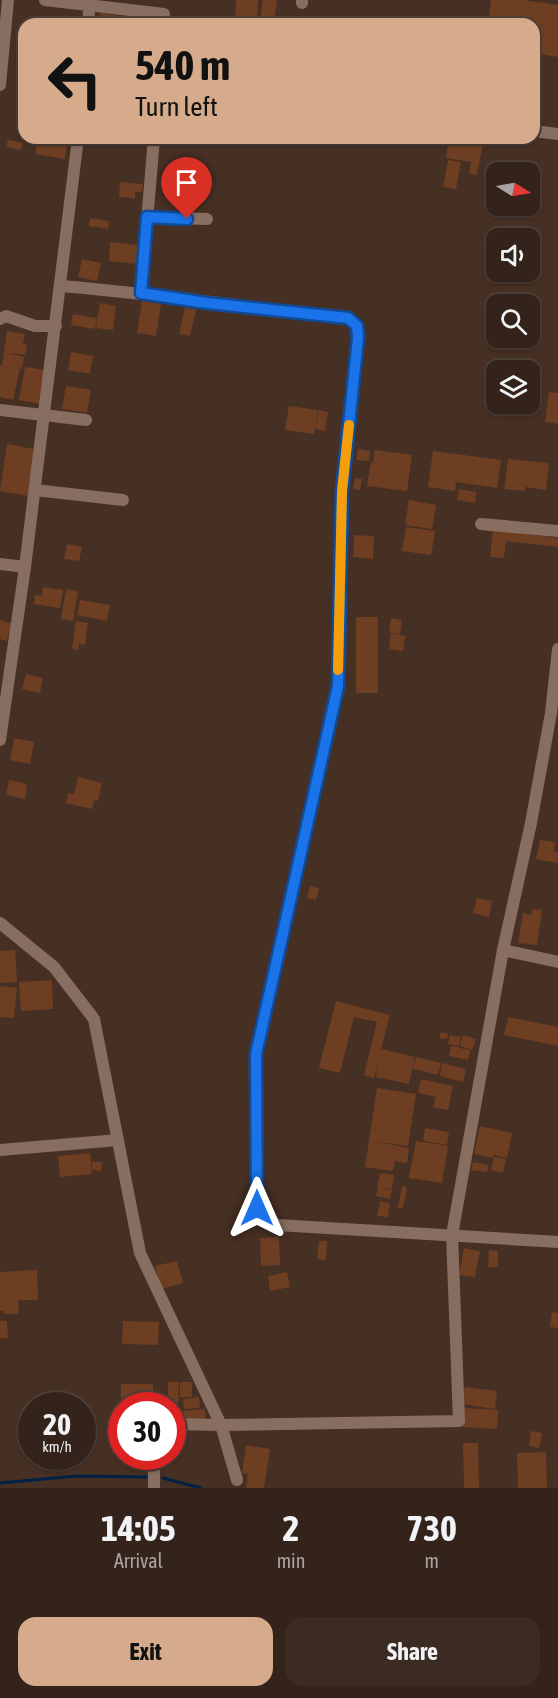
<!DOCTYPE html>
<html lang="en">
<head>
<meta charset="utf-8">
<style>
	:root { --surface:#34231a; --page:#3c2b23; --text:#f1f3f6; --muted:#a9a4a2; --line:#4e4039; --accent:#d6ab8b }
	body { margin:0; font-family:"Asap Condensed",sans-serif; background:var(--page); color:var(--text); height:100vh; display:flex; flex-direction:column; font-size:22px; white-space:nowrap }
	* { box-sizing:border-box; margin:0 }
	p { font-size:20px; color:var(--muted) }
	.icon { flex:none; width:33px; height:33px; fill:none; stroke:currentColor; stroke-width:2; stroke-linecap:round; stroke-linejoin:round }
	.map { position:relative; height:1488px; overflow:hidden }
	.sheet { display:flex; flex-direction:column; background:var(--surface); flex:1 }
	.sheet>* { flex:none }
	.guide { position:absolute; left:18px; top:18px; width:522px; height:126px; border-radius:18px; box-shadow:0 2px 4px #0004,0 0 0 2px var(--line); background:#d6ab8b; color:#111; overflow:hidden }
	.needle { width:39px; rotate:101deg }
	.buttons { position:absolute; left:486px; top:162px; display:grid; gap:12px }
	.buttons a { display:grid; place-items:center; width:54px; height:54px; border-radius:12px; background:var(--surface); box-shadow:0 2px 4px #0004,0 0 0 2px var(--line); font-size:30px }
	.speed { position:absolute; left:18px; top:1392px; display:flex; gap:12px; font-size:30px; font-weight:700; text-align:center }
	.speed>* { display:grid; place-content:center; width:78px; height:78px; border-radius:50%; background:var(--surface); box-shadow:0 2px 4px #0004,0 0 0 2px var(--line); line-height:1 }
	.speed small { font-size:15px; font-weight:400 }
	.speed .limit { border:9px solid #d22; background:#fff; color:#111 }
	.pin { position:absolute; display:grid; place-items:center; width:51px; height:51px; color:#fff; margin:-62px -26px; border-radius:50% 50% 50% 0; rotate:-45deg; box-shadow:0 0 6px #0007 }
	.pin .icon { rotate:45deg }
	.me { position:absolute; width:66px; margin:-33px; rotate:0deg; stroke-linejoin:round; filter:drop-shadow(0 0 4px #0008) }
	.turn { display:flex; align-items:center; gap:21px; height:126px; padding:0 18px; font-size:27px }
	.turn .icon { width:78px; height:78px; stroke-width:2.5 }
	.turn b { display:block; font-size:42px; line-height:51px }
	.eta { display:flex; justify-content:space-evenly; align-items:center; height:102px; text-align:center }
	.eta b { font-size:36px; font-weight:700; line-height:42px }
	.cta { display:flex; gap:12px; margin-top:auto; padding:12px 18px }
	.cta a { flex:1; height:69px; border-radius:18px; background:var(--accent); color:#111; font-size:24px; font-weight:700; line-height:69px; text-align:center }
	.cta a+a { background:var(--page); color:var(--text) }
	.map>svg:first-child { display:block }
	.lines { fill:none; stroke-linecap:round; stroke-linejoin:round }
	.stream { stroke:#002145; stroke-width:3 }
	.building { fill:#6e3e23 }
	.street { stroke:#886e60; stroke-width:12 }
	.route-casing { stroke:#114b97; stroke-width:15 }
	.route { stroke:#1a73e8; stroke-width:10 }
	.slow { stroke:#f59e0b; stroke-width:10 }
</style>
</head>
<body>
<div class="map">
<svg width="558" height="1488" viewBox="0 0 558 1488">
	<rect width="100%" height="100%" fill="#462f23"/>
	<g class="lines">
		<!-- stream -->
		<g class="stream">
			<polyline points="163,1478 201,1488"/>
			<polyline points="0,1483 77,1476 146,1477"/>
		</g>
	</g>
	<!-- building -->
	<g class="building">
		<polygon points="236,0 258,0 257,19 235,17"/>
		<polygon points="263,0 277,0 274,21 260,19"/>
		<polygon points="491,0 523,0 558,5 558,57 534,53 534,24 488,24"/>
		<polygon points="100,13 127,17 126,24 99,24"/>
		<polygon points="148,18 161,19 160,24 147,24"/>
		<polygon points="19,29 24,30 24,49 16,48"/>
		<polygon points="38,138 68,138 65,159 35,154"/>
		<polygon points="449,138 484,138 477,175 469,174 471,162 446,158"/>
		<polygon points="8,140 23,143 21,150 6,147"/>
		<polygon points="448,160 461,162 456,189 443,187"/>
		<polygon points="120,182 143,184 142,192 135,192 135,198 119,197"/>
		<polygon points="90,218 109,221 108,229 89,226"/>
		<polygon points="110,242 138,245 136,264 109,261"/>
		<polygon points="82,259 101,263 97,281 78,277"/>
		<polygon points="142,301 161,304 156,336 137,333"/>
		<polygon points="100,303 116,306 113,330 96,328"/>
		<polygon points="185,307 196,310 190,336 179,334"/>
		<polygon points="73,314 97,318 95,329 71,325"/>
		<polygon points="7,331 25,334 23,344 27,345 25,355 8,353 24,357 22,369 9,366 20,369 13,400 0,397 0,365 2,366"/>
		<polygon points="71,352 93,356 90,374 68,370"/>
		<polygon points="25,367 45,370 40,404 19,400"/>
		<polygon points="66,386 91,390 87,413 62,409"/>
		<polygon points="549,392 558,393 558,424 545,422"/>
		<polygon points="289,406 318,410 314,434 285,430"/>
		<polygon points="319,410 328,412 325,431 315,429"/>
		<polygon points="7,444 39,450 29,496 0,491"/>
		<polygon points="358,449 370,451 369,461 356,460"/>
		<polygon points="375,450 412,455 407,491 367,486 371,462 373,463"/>
		<polygon points="433,451 501,460 497,488 456,482 455,491 428,487"/>
		<polygon points="508,459 549,463 546,490 525,487 525,491 504,489"/>
		<polygon points="355,478 362,479 360,490 353,489"/>
		<polygon points="459,489 476,492 475,503 457,500"/>
		<polygon points="409,500 436,505 432,529 405,525"/>
		<polygon points="406,527 435,531 431,555 402,551"/>
		<polygon points="493,530 558,538 558,547 506,541 504,558 490,557"/>
		<polygon points="354,535 374,536 373,559 353,557"/>
		<polygon points="67,544 82,547 79,561 64,559"/>
		<polygon points="43,587 63,590 60,608 34,604 35,595 42,596"/>
		<polygon points="66,589 78,591 73,621 61,619"/>
		<polygon points="80,600 110,605 107,621 77,615"/>
		<rect x="356" y="617" width="22" height="76"/>
		<polygon points="391,618 402,620 400,634 389,632"/>
		<polygon points="0,620 11,623 7,641 0,639"/>
		<polygon points="76,621 88,623 85,645 79,644 78,650 72,649"/>
		<polygon points="391,633 405,636 403,651 389,649"/>
		<polygon points="26,674 43,678 40,693 22,689"/>
		<polygon points="14,738 34,742 30,764 10,760"/>
		<polygon points="78,777 102,783 98,801 94,800 92,809 66,803 68,793 74,794"/>
		<polygon points="9,780 27,784 25,799 6,795"/>
		<polygon points="540,840 555,842 554,852 558,852 558,863 536,859"/>
		<polygon points="310,886 319,888 316,900 307,898"/>
		<polygon points="477,898 492,901 489,917 473,913"/>
		<polygon points="532,909 542,910 537,945 518,943 523,913 531,915"/>
		<polygon points="15,950 17,982 0,983 0,951"/>
		<polygon points="52,980 53,1009 21,1011 19,982"/>
		<polygon points="0,986 17,988 14,1018 0,1017"/>
		<polygon points="336,1001 390,1015 381,1049 415,1057 409,1084 376,1077 378,1063 374,1078 364,1075 377,1022 354,1017 340,1073 319,1068"/>
		<polygon points="508,1017 558,1027 558,1046 504,1035"/>
		<polygon points="440,1033 447,1033 448,1038 440,1039"/>
		<polygon points="450,1035 461,1037 459,1046 448,1044"/>
		<polygon points="463,1035 476,1039 472,1050 460,1046"/>
		<polygon points="451,1046 459,1047 459,1049 459,1048 470,1050 468,1060 449,1056"/>
		<polygon points="416,1057 441,1063 438,1075 413,1069"/>
		<polygon points="442,1063 466,1069 463,1082 440,1076"/>
		<polygon points="421,1079 453,1086 448,1110 433,1107 436,1097 418,1093"/>
		<polygon points="377,1088 416,1094 408,1146 372,1141 409,1148 407,1163 395,1161 393,1171 365,1167"/>
		<polygon points="480,1126 512,1133 507,1158 493,1155 493,1158 474,1154"/>
		<polygon points="425,1128 449,1132 447,1145 423,1141"/>
		<polygon points="416,1141 448,1146 442,1183 409,1178"/>
		<polygon points="90,1153 92,1174 60,1177 58,1156"/>
		<polygon points="494,1157 506,1159 503,1173 491,1170"/>
		<polygon points="92,1162 102,1162 101,1171 92,1170"/>
		<polygon points="473,1162 488,1165 487,1172 471,1170"/>
		<polygon points="380,1173 394,1175 392,1189 377,1187"/>
		<polygon points="402,1186 407,1187 403,1208 398,1208"/>
		<polygon points="378,1187 392,1190 390,1199 376,1196"/>
		<polygon points="380,1201 390,1203 388,1217 377,1216"/>
		<polygon points="279,1237 280,1265 261,1266 260,1238"/>
		<polygon points="319,1241 327,1241 326,1260 317,1259"/>
		<polygon points="464,1248 480,1251 475,1277 459,1275"/>
		<polygon points="489,1250 498,1251 498,1267 488,1267"/>
		<polygon points="177,1261 183,1283 161,1289 155,1266"/>
		<polygon points="37,1270 38,1300 18,1300 19,1314 4,1314 4,1311 0,1311 0,1272"/>
		<polygon points="287,1272 290,1287 270,1291 268,1276"/>
		<polygon points="552,1312 558,1313 558,1328 550,1327"/>
		<polygon points="0,1321 7,1321 8,1338 0,1338"/>
		<polygon points="123,1321 159,1322 158,1345 122,1344"/>
		<polygon points="168,1382 179,1382 178,1406 157,1406 157,1396 168,1396"/>
		<rect x="180" y="1382" width="12" height="15"/>
		<rect x="121" y="1384" width="32" height="22"/>
		<polygon points="465,1387 497,1391 495,1409 462,1404"/>
		<polygon points="199,1397 200,1408 184,1409 183,1399"/>
		<polygon points="464,1408 498,1410 497,1429 463,1427"/>
		<polygon points="205,1409 206,1420 182,1421 181,1411"/>
		<polygon points="531,1431 542,1433 539,1448 529,1446"/>
		<polygon points="172,1435 178,1435 177,1448 172,1448"/>
		<polygon points="463,1443 478,1443 479,1488 464,1488"/>
		<polygon points="246,1445 270,1449 264,1488 246,1488 248,1474 242,1473"/>
		<polygon points="546,1452 547,1488 518,1488 517,1453"/>
		<polygon points="130,1456 144,1459 142,1470 129,1467"/>
	</g>
	<g class="lines">
		<!-- street -->
		<g class="street">
			<polyline points="45,0 164,14 163,24"/>
			<polyline points="302,3 302,0"/>
			<polyline points="88,24 90,0"/>
			<polyline points="0,85 8,0"/>
			<polyline points="534,131 558,134"/>
			<polyline points="147,217 207,219"/>
			<path d="M61 286C157 294 253 308 348 318L357 326 358 338 342 491 338 686 256 1054 257 1208 277 1225 558 1242"/>
			<polyline points="141,293 154,138"/>
			<polyline points="0,319 6,316 35,326 56,326"/>
			<polyline points="0,410 86,420"/>
			<polyline points="35,490 123,500"/>
			<polyline points="481,524 558,531"/>
			<polyline points="0,564 25,567"/>
			<polyline points="0,740 25,567 78,138"/>
			<polyline points="0,923 54,967 94,1019 140,1253 221,1425 459,1421 452,1235 503,950 531,823 551,713 558,649"/>
			<polyline points="503,950 558,962"/>
			<polyline points="0,1150 118,1140"/>
			<polyline points="172,1424 221,1425 237,1480"/>
			<polyline points="154,1488 154,1456"/>
		</g>
	</g>
	<g class="lines">
		<!-- route casing -->
		<g class="route-casing">
			<polyline id="route" points="187,219 147,217 141,293 207,303 348,318 357,326 358,338 342,491 338,686 256,1054 257,1208"/>
		</g>
		<!-- route -->
		<use href="#route" class="route"/>
		<!-- slow -->
		<polyline class="slow" points="338,670 342,491 349,425"/>
	</g>
</svg>
<div class="buttons">
<a><svg class="needle" viewBox="-14 -14 28 28"><path d="M0-13l5 13h-10z" fill="#e53935"/><path d="M0 13l5-13h-10z" fill="#a9a4a2"/></svg></a>
<a><svg class="icon" aria-label="sound" viewBox="0 0 24 24"><path d="M4 9h4l5-4v14l-5-4H4zM17 9q2 3 0 6"/></svg></a>
<a><svg class="icon" aria-label="search" viewBox="0 0 24 24"><circle cx="10" cy="10" r="6"/><path d="M15 15l6 6"/></svg></a>
<a><svg class="icon" aria-label="layers" viewBox="0 0 24 24"><path d="M12 4l9 5-9 5-9-5zM3 14l9 5 9-5"/></svg></a>
</div>
<div class="speed"><div>20<small>km/h</small></div><div class="limit">30</div></div>
<div class="pin" style="left:187px;top:219px;background:#d93025"><svg class="icon" aria-label="arrive" viewBox="0 0 24 24"><path d="M6 21V4h12l-3 4 3 4H6"/></svg></div>
<svg class="me" style="left:257px;top:1208px" viewBox="-20 -20 40 40"><path d="M0-17L14 15 0 8-14 15z" fill="#1a73e8" stroke="#fff" stroke-width="4"/></svg>
<div class="guide">
<div class="turn"><svg class="icon" aria-label="left" viewBox="0 0 24 24"><path d="M17 20v-9H6M10 6l-5 5 5 5"/></svg><div><b>540 m</b>Turn left</div></div>
</div>
</div>
<section class="sheet">
<div class="eta">
<div><b>14:05</b><p>Arrival</p></div>
<div><b>2</b><p>min</p></div>
<div><b>730</b><p>m</p></div>
</div>
<div class="cta"><a>Exit</a><a>Share</a></div>
</section>
</body>
</html>
